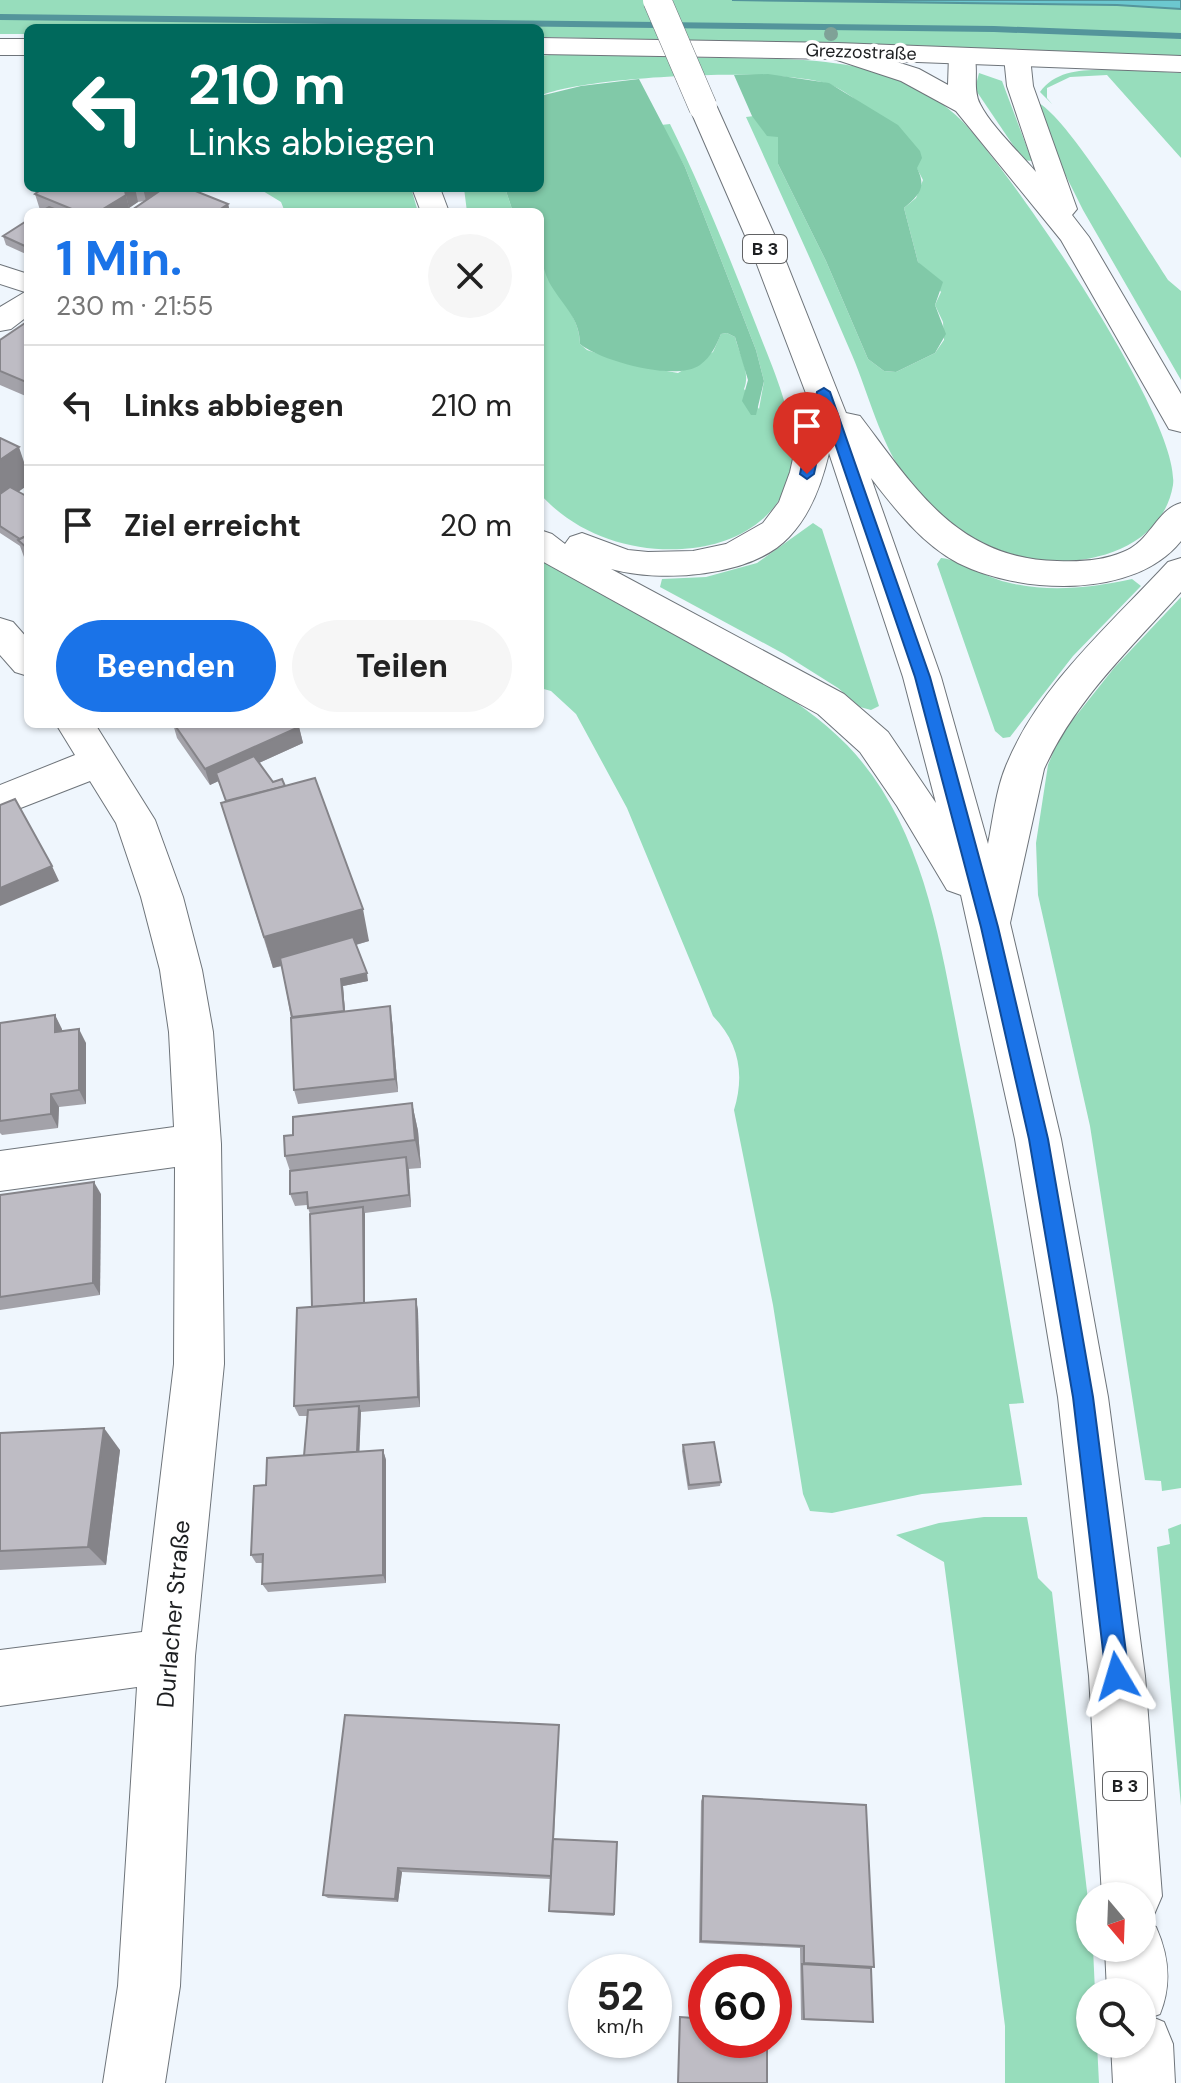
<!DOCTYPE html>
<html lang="de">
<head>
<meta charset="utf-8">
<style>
	:root { --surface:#fff; --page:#f6f6f6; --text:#222; --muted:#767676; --line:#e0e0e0; --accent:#1a73e8 }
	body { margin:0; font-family:"DM Sans",sans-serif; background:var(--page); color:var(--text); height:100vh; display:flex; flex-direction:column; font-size:30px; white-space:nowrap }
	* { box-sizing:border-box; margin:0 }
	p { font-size:26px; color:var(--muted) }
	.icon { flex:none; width:44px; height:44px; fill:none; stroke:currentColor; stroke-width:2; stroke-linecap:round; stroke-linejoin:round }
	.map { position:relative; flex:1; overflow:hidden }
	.sheet { position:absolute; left:24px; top:208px; width:520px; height:520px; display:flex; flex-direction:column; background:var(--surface); border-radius:12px; box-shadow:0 2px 6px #0004 }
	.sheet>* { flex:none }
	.top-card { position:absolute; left:24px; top:24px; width:520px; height:168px; border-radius:12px; box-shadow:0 2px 6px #0004; background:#00695c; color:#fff; overflow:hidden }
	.needle { width:52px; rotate:161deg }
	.tools { position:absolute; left:1076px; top:1882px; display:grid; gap:16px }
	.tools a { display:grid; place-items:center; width:80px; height:80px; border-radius:50%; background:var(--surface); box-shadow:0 2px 6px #0004; font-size:40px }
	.speed { position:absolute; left:568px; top:1954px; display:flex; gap:16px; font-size:40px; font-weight:700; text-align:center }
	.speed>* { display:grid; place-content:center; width:104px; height:104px; border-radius:50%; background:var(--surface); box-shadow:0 2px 6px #0004; line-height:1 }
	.speed small { font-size:20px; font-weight:400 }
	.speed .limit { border:12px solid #d22; background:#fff; color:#111 }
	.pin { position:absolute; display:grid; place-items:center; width:68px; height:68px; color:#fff; margin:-82px -34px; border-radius:50% 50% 50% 0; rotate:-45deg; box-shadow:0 0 8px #0007 }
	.pin .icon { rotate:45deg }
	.me { position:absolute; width:88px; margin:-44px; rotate:353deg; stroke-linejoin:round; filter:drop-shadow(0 0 6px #0008) }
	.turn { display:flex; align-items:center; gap:28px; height:168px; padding:0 32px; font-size:36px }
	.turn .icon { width:104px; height:104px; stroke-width:2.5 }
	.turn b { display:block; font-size:56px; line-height:68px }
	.round { display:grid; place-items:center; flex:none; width:84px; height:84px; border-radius:42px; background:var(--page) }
	.head { display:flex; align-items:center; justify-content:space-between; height:136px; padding:0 32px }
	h1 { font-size:48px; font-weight:700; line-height:60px; color:var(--accent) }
	.action { display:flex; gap:16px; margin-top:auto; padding:16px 32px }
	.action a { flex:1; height:92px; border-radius:48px; background:var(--accent); color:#fff; font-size:32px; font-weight:700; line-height:92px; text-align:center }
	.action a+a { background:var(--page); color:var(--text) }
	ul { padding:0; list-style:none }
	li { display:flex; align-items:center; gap:24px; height:120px; padding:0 32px; border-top:2px solid var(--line) }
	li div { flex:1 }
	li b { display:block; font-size:30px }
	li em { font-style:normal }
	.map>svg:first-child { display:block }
	.green { fill:#97ddbc }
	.forest { fill:#81c9a8 }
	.water { fill:#6cc8cf; stroke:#54959b; stroke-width:2 }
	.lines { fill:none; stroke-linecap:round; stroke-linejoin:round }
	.stream { fill:#54959b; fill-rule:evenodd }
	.minor-casing { stroke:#6e747a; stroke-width:2 }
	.major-casing { stroke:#6e747a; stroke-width:2 }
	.minor { fill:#fff; fill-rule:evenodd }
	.major { fill:#fff; fill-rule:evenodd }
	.major-bridge-casing { stroke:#6e747a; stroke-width:29; stroke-linecap:butt }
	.major-bridge { stroke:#fff; stroke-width:28 }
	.tree { fill:#7fa197 }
	.wall { fill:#a3a2a9; fill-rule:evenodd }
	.shaded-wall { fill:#858489 }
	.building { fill:#bebcc4; stroke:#858489; stroke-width:2 }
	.route { fill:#1a73e8; stroke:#114b97; stroke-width:2 }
	.labels { text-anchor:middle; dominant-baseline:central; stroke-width:7; stroke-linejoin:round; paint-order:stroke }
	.far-street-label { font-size:18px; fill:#1d1f21; stroke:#fff }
	.shield { fill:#fff; stroke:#616264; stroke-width:2 }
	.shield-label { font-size:18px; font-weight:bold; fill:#1d1f21 }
	.near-street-label { font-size:24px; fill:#1d1f21; stroke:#fff }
</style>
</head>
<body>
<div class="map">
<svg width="1181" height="2083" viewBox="0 0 1181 2083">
	<rect width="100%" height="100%" fill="#eff6fd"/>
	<!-- green -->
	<g class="green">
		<polygon points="0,0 732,0 1117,5 1181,9 1181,56 905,45 540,37 540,28 28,28 28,34 0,34"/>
		<path d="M559 54C614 55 669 57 725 58 782 59 850 57 904 82 926 92 945 104 962 121 1012 173 1181 419 1173 485 1160 563 1050 576 990 548 957 532 927 507 906 478 880 442 869 395 852 355 818 275 782 196 746 117L754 116 778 136V164L826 261 868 359 884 371 896 372 935 353 944 340 943 322 935 305 941 292 918 262 904 208 916 198 923 180C908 148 865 99 831 85 787 66 585 76 540 96V56Z"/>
		<path d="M1127 70 1181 73V158L1107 75 1070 77 1047 88V98L1052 104 1040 92C1059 65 1096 70 1127 70Z"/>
		<polygon points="979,73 1002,81 1032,161 1023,160 975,89"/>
		<path d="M1037 102C1068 117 1145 245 1168 280L1181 291V380L1083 210 1057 158Z"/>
		<path d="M670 124C703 191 729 256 756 325 771 365 801 427 791 471 780 522 730 547 682 549 629 552 576 534 540 494V253C548 289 580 311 580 344L587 350 633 365 678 373 713 352 721 334 727 333 735 337C739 354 751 372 744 389L759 409 764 381 756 350 685 167 661 125Z"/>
		<polygon points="258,188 411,188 418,212 285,212 281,202"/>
		<polygon points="464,188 505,188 513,212 467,212"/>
		<polygon points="813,523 822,529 879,706 871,710 860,707 838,688 784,654 660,587 662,579 706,577 757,563"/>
		<path d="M540 552C594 583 648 615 703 646 753 675 806 703 847 745 929 830 942 958 965 1070 987 1180 1005 1292 1024 1403L1009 1404 1022 1485 922 1494 832 1513 810 1511 803 1494 773 1305 734 1110C745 1074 739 1043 713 1016L627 808 576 714 551 691 540 688Z"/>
		<path d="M941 558C963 560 984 577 1006 582 1048 593 1090 588 1132 579L1141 586 1073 656 1010 737 1003 738 995 731 937 564Z"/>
		<polygon points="1181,597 1181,1488 1162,1491 1161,1481 1145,1480 1090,1126 1038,895 1036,843 1048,765 1060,736 1114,668"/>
		<polygon points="984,1517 1027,1517 1038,1578 1052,1592 1090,1917 1090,1948 1093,1948 1095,1992 1090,1992 1090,2044 1097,2044 1099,2083 1005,2083 1005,2026 944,1562 896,1535 939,1523"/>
		<polygon points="1181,1524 1181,1806 1157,1547 1170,1544 1168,1529"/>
	</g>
	<!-- forest -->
	<g class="forest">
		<path d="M768 74 829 83 898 125 920 151 922 158 917 168C927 188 919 195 904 208L918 262 943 282 935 305 946 334 935 353 896 372 884 371 868 359 826 261 778 164V137L767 136 752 116 734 75Z"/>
		<path d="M639 79 685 167 756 350 764 381 756 415H751L742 401 748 380 735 337 727 333 721 334C716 346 711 357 700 365 676 382 601 361 580 344 580 317 561 304 549 282 538 259 540 236 540 212H513L505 188H540V96L581 86Z"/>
	</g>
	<!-- water -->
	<polygon class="water" points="732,0 1181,0 1181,9 1117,5"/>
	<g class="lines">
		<!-- stream -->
		<polygon class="stream" points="0,14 994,26 1181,33 1181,39 994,32 0,20"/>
		<!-- minor casing -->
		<g class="minor-casing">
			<g id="minor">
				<polygon points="540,38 837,43 1181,56 1181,72 837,59 540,54"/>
				<rect x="0" y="39" width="28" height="16"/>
				<polygon points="0,265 28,274 28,316 11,329 0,331 0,307 25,292 0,284"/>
				<polygon points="0,618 13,622 28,639 28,676 15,672 0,655"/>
				<polygon points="56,724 95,724 155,820 183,897 202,970 213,1032 221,1144 224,1364 195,1656 180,1986 165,2083 103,2083 118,1986 137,1687 0,1706 0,1650 142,1632 174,1364 175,1167 0,1191 0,1151 174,1127 169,1032 160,970 141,897 116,823 90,781 0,816 0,785 75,755"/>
			</g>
		</g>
		<!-- major casing -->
		<g class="major-casing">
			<g id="major">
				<path d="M837 43 919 69 948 85 949 55 953 49H971C981 63 971 87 980 104 991 126 1019 152 1036 172L1007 86 1004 57 1008 51H1026L1030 57 1033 86 1077 209 1072 215 1089 237 1181 394V432L1169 429 1061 240 956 111 901 81 828 57 824 51 828 45Z"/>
				<path d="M703 99 713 101 717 107 783 254 846 413 860 416C914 487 957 559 1057 561 1079 562 1102 561 1123 552 1150 542 1157 509 1181 503V541C1134 600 1020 594 958 563 922 544 895 509 871 478L941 677 988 844C993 819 996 790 1006 766 1038 686 1111 624 1168 562L1181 558V592C1131 648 1075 700 1044 769L1010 923 1061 1139 1108 1397 1145 1676 1162 1896 1153 1917 1143 1921 1156 1927C1169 1956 1172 1984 1160 2014L1152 2017 1164 2022 1173 2044 1175 2083H1113L1111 2044H1142V1992H1107L1105 1948H1142V1896H1102L1089 1676 1058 1397 1015 1139 961 895 947 890 897 806 860 752 818 714 540 560V530L552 534 565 544 570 537 582 533 628 550 648 552 693 551 726 544 763 523 779 502 790 472 807 396 753 254 689 107 693 101ZM829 453 903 677 936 803 888 732 844 694 611 569C661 583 752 577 789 537 811 514 822 483 829 453Z"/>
				<polygon points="412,188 440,188 449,212 421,212"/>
			</g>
		</g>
		<!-- minor -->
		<use href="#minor" class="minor"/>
		<!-- major -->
		<use href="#major" class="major"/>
		<!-- major-bridge casing -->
		<g class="major-bridge-casing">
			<polyline id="major-bridge" points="657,0 703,107"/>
		</g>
		<!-- major-bridge -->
		<use href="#major-bridge" class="major-bridge"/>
	</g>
	<!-- trees -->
	<circle class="tree" cx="831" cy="34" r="7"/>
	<!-- wall -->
	<g class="wall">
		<path d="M43 188H163L228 204 230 212H40L42 211 40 210 35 194ZM145 201 130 211 129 208 138 202Z"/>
		<polygon points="28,220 28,255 6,245 3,236"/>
		<polygon points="28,324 28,397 0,385 0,340"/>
		<polygon points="0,438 19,492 28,497 28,560 24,557 20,546 0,533"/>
		<polygon points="173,724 297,724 299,727 303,743 259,763 273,782 285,786 369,941 356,945 368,981 343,986 345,1011 392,1020 398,1092 298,1104 294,1090 291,1018 282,966 273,968 221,803 226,801 218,781 210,785 177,738"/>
		<polygon points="55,1015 62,1031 86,1043 86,1104 59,1107 58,1128 2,1135 0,1133 0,1023"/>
		<polygon points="412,1103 418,1131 421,1168 408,1169 411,1207 365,1213 365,1303 416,1299 418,1311 420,1407 361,1412 359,1452 383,1450 386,1460 386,1583 268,1592 262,1584 263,1563 256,1563 251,1555 266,1485 304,1456 307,1416 299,1416 294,1406 312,1307 310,1214 307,1205 295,1206 290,1194 290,1171 285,1156 293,1135"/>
		<polygon points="101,1194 100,1295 0,1310 0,1195"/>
		<polygon points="0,1433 120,1450 106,1565 0,1570"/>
		<polygon points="683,1445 721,1482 720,1486 688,1490 682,1451"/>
		<polygon points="559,1725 554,1839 617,1842 614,1916 549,1912 551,1879 402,1872 398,1902 328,1898 323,1895"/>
		<polygon points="703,1796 874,1967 871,1968 870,2022 801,2020 800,1948 699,1943 701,1801"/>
	</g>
	<!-- shaded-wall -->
	<g class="shaded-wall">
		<polygon points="130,188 135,188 138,202 129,208 125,191"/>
		<polygon points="143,188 163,188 146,201"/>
		<polygon points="126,195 130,212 98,212"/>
		<polygon points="228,204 230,212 216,212"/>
		<polygon points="19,447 28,474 28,485 0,505 0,460"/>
		<polygon points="299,727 303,743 210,785 205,769"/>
		<polygon points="52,866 59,881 0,906 0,888"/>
		<polygon points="363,909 369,941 273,968 264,937"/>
		<polygon points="367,973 368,981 343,986 346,1026 341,979"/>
		<polygon points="390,1006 392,1020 398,1092 395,1079"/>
		<polygon points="55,1015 62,1029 62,1046 55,1032"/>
		<polygon points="79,1029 86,1043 86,1104 79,1090"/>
		<polygon points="51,1094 59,1107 58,1128 51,1114"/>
		<polygon points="412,1103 418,1131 421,1168 415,1140"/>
		<polygon points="406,1157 409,1170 411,1207 409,1195"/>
		<polygon points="94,1182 101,1194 100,1295 93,1283"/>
		<polygon points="363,1207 365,1214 365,1314 364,1308"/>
		<polygon points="416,1299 418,1311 420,1407 418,1397"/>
		<polygon points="359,1406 361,1411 359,1462 357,1457"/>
		<polygon points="104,1428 120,1450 106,1565 88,1547"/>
		<polygon points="383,1450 386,1460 386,1583 383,1575"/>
		<polygon points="398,1868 402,1872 398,1902 395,1899"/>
	</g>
	<!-- building -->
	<g class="building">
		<polygon points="43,188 130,188 125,191 126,195 98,212 79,212 35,194"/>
		<polygon points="164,188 188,188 228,204 216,212 129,212"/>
		<polygon points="49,207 62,212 40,212"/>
		<polygon points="28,220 28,246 27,247 3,236"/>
		<polygon points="25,323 28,324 28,381 26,382 0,371 0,340"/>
		<polygon points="0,438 19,447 0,460"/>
		<polygon points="10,487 28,497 28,535 20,539 0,526 0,494"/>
		<polygon points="28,535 28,549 18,540"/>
		<polygon points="174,724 297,724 299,727 205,769"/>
		<polygon points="254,756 273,782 282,779 285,786 226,801 216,773"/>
		<polygon points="315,778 363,909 264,937 221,803"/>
		<polygon points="15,799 52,866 0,888 0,805"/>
		<polygon points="353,937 367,973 341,979 344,1011 292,1017 280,958"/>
		<polygon points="390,1006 395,1079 294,1090 291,1018"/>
		<polygon points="55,1015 55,1032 79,1029 79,1090 51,1094 51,1114 0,1121 0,1023"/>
		<polygon points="412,1103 415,1140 285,1156 284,1136 293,1135 293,1117"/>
		<polygon points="406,1157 409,1195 308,1208 307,1192 290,1194 290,1171"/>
		<polygon points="94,1182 93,1283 0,1297 0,1195"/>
		<polygon points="363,1207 364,1303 312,1307 310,1214"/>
		<polygon points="416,1299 418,1397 294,1406 297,1308"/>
		<polygon points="359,1406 357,1452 304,1456 308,1410"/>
		<polygon points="104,1428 88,1547 0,1551 0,1433"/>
		<polygon points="714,1442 721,1482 689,1485 683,1445"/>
		<polygon points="383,1450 383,1575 262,1584 263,1554 251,1555 254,1486 266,1485 267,1458"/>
		<polygon points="345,1715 559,1725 551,1876 398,1868 395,1899 323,1895"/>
		<polygon points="703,1796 866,1805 874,1967 804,1963 804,1946 701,1941"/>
		<polygon points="553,1839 617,1842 614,1914 549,1911"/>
		<polygon points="802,1964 871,1968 873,2022 804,2019"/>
		<polygon points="680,2017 706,2019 706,2040 767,2040 767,2083 678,2083"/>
	</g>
	<!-- route -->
	<polygon class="route" points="824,388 830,392 930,677 998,927 1048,1139 1093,1397 1129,1676 1126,1684 1117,1687 1109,1684 1106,1676 1073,1397 1029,1139 981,927 915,677 826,417 814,474 807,479 800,474 817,392"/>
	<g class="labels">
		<!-- far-street labels -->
		<g class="far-street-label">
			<text transform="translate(861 52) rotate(2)">Grezzostraße</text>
		</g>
		<!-- shield labels -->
		<g class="shield">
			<rect x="743" y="235" width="44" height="28" rx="6"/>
			<rect x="1103" y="1772" width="44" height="28" rx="6"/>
		</g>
		<g class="shield-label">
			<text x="765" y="249">B 3</text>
			<text x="1125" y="1786">B 3</text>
		</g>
		<!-- near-street labels -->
		<g class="near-street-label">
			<text transform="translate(173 1614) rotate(-85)">Durlacher Straße</text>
		</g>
	</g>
</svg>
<div class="tools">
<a><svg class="needle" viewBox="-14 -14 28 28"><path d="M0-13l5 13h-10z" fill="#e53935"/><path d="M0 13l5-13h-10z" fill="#767676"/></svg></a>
<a><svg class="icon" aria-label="search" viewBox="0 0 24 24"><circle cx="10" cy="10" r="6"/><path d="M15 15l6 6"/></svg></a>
</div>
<div class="speed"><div>52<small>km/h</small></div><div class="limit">60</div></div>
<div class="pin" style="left:807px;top:474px;background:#d93025"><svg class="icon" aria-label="arrive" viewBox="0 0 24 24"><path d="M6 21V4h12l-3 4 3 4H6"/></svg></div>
<svg class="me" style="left:1117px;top:1676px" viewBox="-20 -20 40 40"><path d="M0-17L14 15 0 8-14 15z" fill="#1a73e8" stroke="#fff" stroke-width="4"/></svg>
<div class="top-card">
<div class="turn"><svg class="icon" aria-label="left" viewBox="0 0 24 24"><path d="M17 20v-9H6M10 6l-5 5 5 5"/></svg><div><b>210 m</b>Links abbiegen</div></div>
</div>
<section class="sheet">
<div class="head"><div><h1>1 Min.</h1><p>230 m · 21:55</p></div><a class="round"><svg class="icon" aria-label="close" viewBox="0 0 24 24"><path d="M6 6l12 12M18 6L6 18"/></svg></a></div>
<ul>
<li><svg class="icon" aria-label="left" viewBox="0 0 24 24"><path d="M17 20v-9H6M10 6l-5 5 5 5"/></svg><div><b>Links abbiegen</b></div><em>210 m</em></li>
<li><svg class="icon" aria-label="arrive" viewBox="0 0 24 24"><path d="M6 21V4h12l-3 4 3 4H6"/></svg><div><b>Ziel erreicht</b></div><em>20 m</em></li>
</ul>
<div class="action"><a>Beenden</a><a>Teilen</a></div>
</section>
</div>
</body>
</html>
